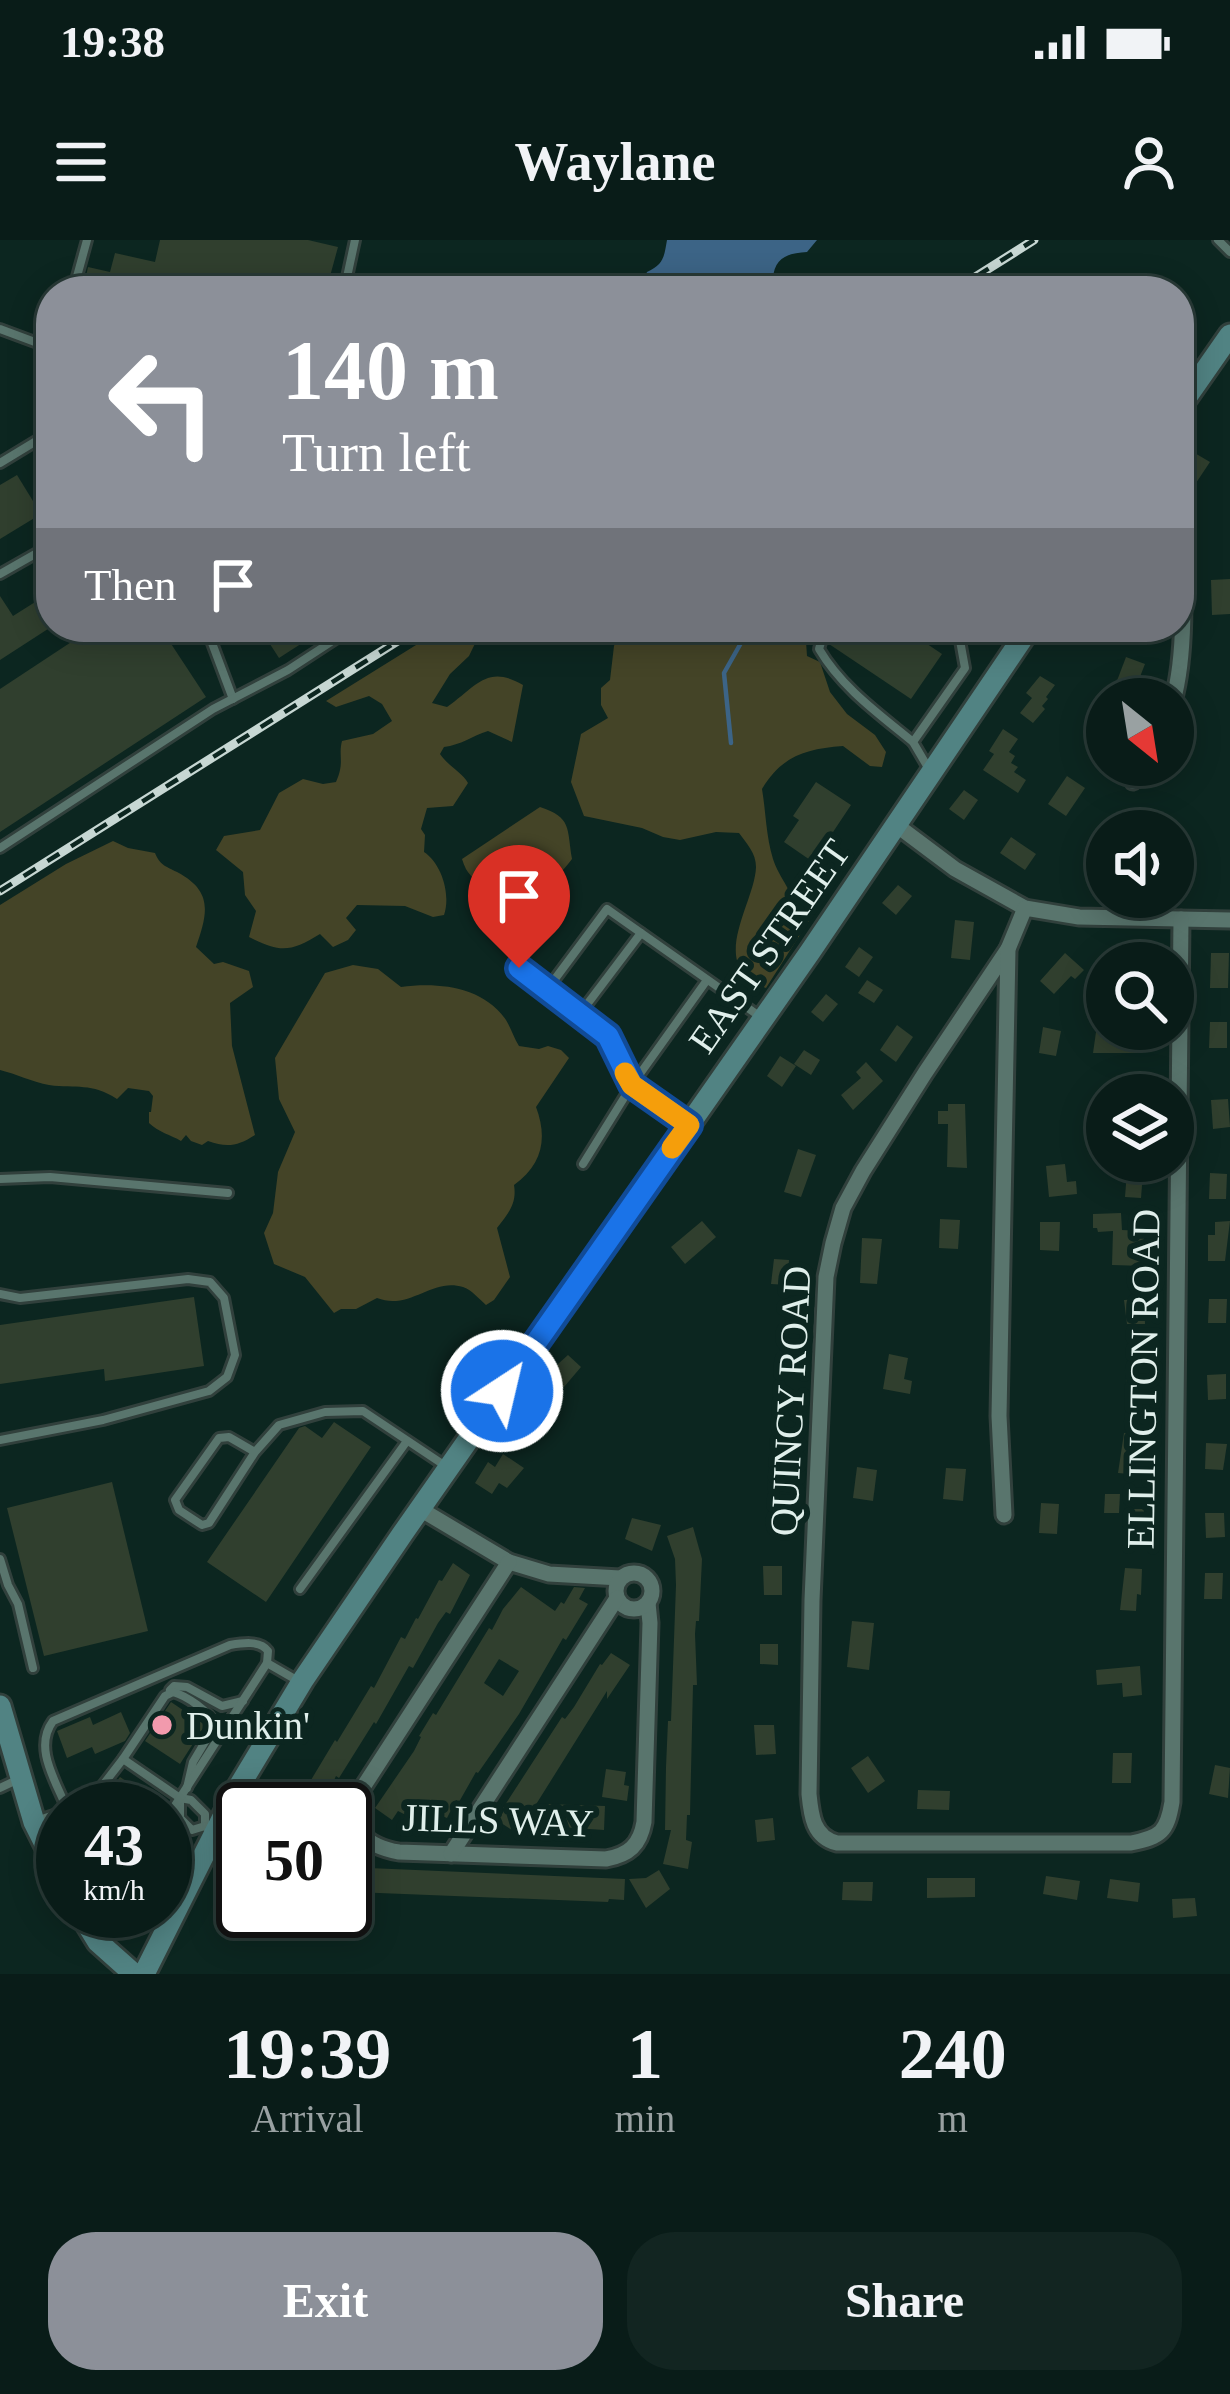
<!DOCTYPE html>
<html lang="en">
<head>
<meta charset="utf-8">
<style>
	:root { --surface:#091c18; --page:#122521; --text:#f1f3f6; --muted:#99a1a2; --line:#293a37; --accent:#8c9099 }
	body { margin:0; font-family:"Times New Roman",serif; background:var(--page); color:var(--text); height:100vh; display:flex; flex-direction:column; font-size:45px; white-space:nowrap }
	* { box-sizing:border-box; margin:0 }
	p { font-size:39px; color:var(--muted) }
	.icon { flex:none; width:66px; height:66px; fill:none; stroke:currentColor; stroke-width:2; stroke-linecap:round; stroke-linejoin:round }
	.map { position:relative; height:1734px; overflow:hidden }
	.drawer { display:flex; flex-direction:column; background:var(--surface); flex:1 }
	.drawer>* { flex:none }
	.top-card { position:absolute; left:36px; top:36px; width:1158px; height:366px; border-radius:48px; box-shadow:0 6px 30px #0003,0 0 0 3px var(--line); background:#8c9099; color:#fff; overflow:hidden }
	.needle { width:78px; rotate:150deg }
	.tools { position:absolute; left:1086px; top:438px; display:grid; gap:24px }
	.tools a { display:grid; place-items:center; width:108px; height:108px; border-radius:50%; background:var(--surface); box-shadow:0 6px 30px #0003,0 0 0 3px var(--line); font-size:60px }
	.speed { position:absolute; left:36px; top:1542px; display:flex; gap:24px; font-size:60px; font-weight:700; text-align:center }
	.speed>* { display:grid; place-content:center; width:156px; height:156px; border-radius:50%; background:var(--surface); box-shadow:0 6px 30px #0003,0 0 0 3px var(--line); line-height:1 }
	.speed small { font-size:30px; font-weight:400 }
	.speed .limit { border:6px solid #111; border-radius:18px; background:#fff; color:#111 }
	.pin { position:absolute; display:grid; place-items:center; width:102px; height:102px; color:#fff; margin:-123px -51px; border-radius:50% 50% 50% 0; rotate:-45deg; box-shadow:0 0 12px #0007 }
	.pin .icon { rotate:45deg }
	.me { position:absolute; width:132px; margin:-66px; rotate:35deg; stroke-linejoin:round; filter:drop-shadow(0 0 9px #0008) }
	.turn { display:flex; align-items:center; gap:42px; height:252px; padding:0 48px; font-size:54px }
	.turn .icon { width:156px; height:156px; stroke-width:2.5 }
	.turn b { display:block; font-size:84px; line-height:102px }
	.then { display:flex; align-items:center; height:114px; padding:0 48px; background:#0003; gap:24px; font-size:45px }
	.eta { display:flex; justify-content:space-evenly; align-items:center; height:204px; text-align:center }
	.eta b { font-size:72px; font-weight:800; line-height:84px }
	.cta { display:flex; gap:24px; margin-top:auto; padding:24px 48px }
	.cta a { flex:1; height:138px; border-radius:48px; background:var(--accent); color:#fff; font-size:48px; font-weight:800; line-height:138px; text-align:center }
	.cta a+a { background:var(--page); color:var(--text) }
	.status { display:flex; justify-content:space-between; align-items:center; height:84px; padding:0 60px; background:var(--surface); direction:ltr }
	.status svg { height:33px; fill:currentColor }
	header { display:flex; justify-content:space-between; align-items:center; height:156px; padding:0 48px; background:var(--surface); font-size:54px; font-weight:800 }
	.map>svg:first-child { display:block }
	.green { fill:#444427 }
	.water { fill:#3c6486 }
	.lines { fill:none; stroke-linecap:round; stroke-linejoin:round }
	.stream { stroke:#3c6486; stroke-width:4.5 }
	.building { fill:#303f2e; fill-rule:evenodd }
	.service-casing { stroke:#31403c; stroke-width:14 }
	.minor-casing { stroke:#31403c; stroke-width:21 }
	.secondary-casing { stroke:#31403c; stroke-width:27 }
	.service { stroke:#59756d; stroke-width:8 }
	.minor { stroke:#59756d; stroke-width:15 }
	.secondary { stroke:#518383; stroke-width:21 }
	.rail-casing { stroke:#c7d7d3; stroke-width:9 }
	.rail { stroke:#0c2620; stroke-width:4.5; stroke-dasharray:14; stroke-linecap:butt }
	.route-casing { stroke:#114b97; stroke-width:30 }
	.route { stroke:#1a73e8; stroke-width:21 }
	.slow { stroke:#f59e0b; stroke-width:21 }
	.poi-dot { fill:#f29aad; stroke:#0c2620; stroke-width:4.5 }
	.labels { text-anchor:middle; dominant-baseline:central; stroke-width:12; stroke-linejoin:round; paint-order:stroke }
	.street-label { font-size:39px; fill:#e0efeb; stroke:#0c2620 }
	.poi-label { font-size:39px; fill:#e0efeb; stroke:#0c2620; text-anchor:start }
</style>
</head>
<body>
<div class="status"><b>19:38</b><svg viewBox="0 0 49 12"><path d="M0 12V9h3v3zM5 12V6h3v6zM10 12V3h3v9zM15 12V0h3v12zM26 1h20v11H26zM47 4h2v5h-2z"/></svg></div>
<header><svg class="icon" aria-label="menu" viewBox="0 0 24 24"><path d="M4 6h16M4 12h16M4 18h16"/></svg>Waylane<svg class="icon" aria-label="person" viewBox="0 0 24 24"><circle cx="12" cy="8" r="4"/><path d="M4 21q1-7 8-7t8 7"/></svg></header>
<div class="map">
<svg width="1230" height="1734" viewBox="0 0 1230 1734">
	<rect width="100%" height="100%" fill="#0c2620"/>
	<!-- green -->
	<g class="green">
		<path d="M445 387H483L469 416 450 434 432 463 447 467C477 446 487 424 523 445L512 502 488 491C472 496 461 505 444 507L440 514C448 526 462 532 468 543L453 566 427 568 421 589 425 595 424 612C442 624 451 655 444 675L433 677 405 666 357 665 346 678 356 690 348 700 333 707 320 694C291 712 280 713 249 697L256 671 245 655 243 632 216 610 224 596 260 590 279 553 303 539 323 544 336 542C345 522 338 516 342 501L373 494 392 481 382 464 369 456 336 467 326 461Z"/>
		<path d="M614 387H805L807 416 820 422 830 452 847 474 875 495 886 512 882 527 870 526 843 506C805 509 782 516 762 549 766 573 766 596 773 619 779 638 795 654 798 674L812 676 766 748C705 727 755 664 756 627 756 613 747 604 739 593L716 592 680 600 663 597 642 588 584 576 571 542 581 494 608 478 601 465V448L610 440 614 406 619 391Z"/>
		<path d="M540 567C572 577 567 589 572 619 559 636 540 656 517 657 497 631 473 656 462 619Z"/>
		<path d="M113 601 128 608 155 613C160 625 165 626 177 632 213 651 208 673 196 707L214 724 223 722 249 731 253 747 230 763 232 806 255 895C238 906 227 908 208 901L202 905 191 901 186 895 181 901C171 895 158 892 149 883V872H151L153 856 149 851 128 848 117 859C91 842 77 849 49 845 33 842 16 834 0 830V665L66 624Z"/>
		<path d="M353 725 378 729 401 747C437 742 483 746 506 780 511 788 514 798 519 806L539 809 548 806 561 810 569 818 536 867C548 899 542 925 514 945 517 963 509 973 497 988L510 1037 494 1060 486 1065C480 1060 471 1049 463 1047 432 1037 410 1071 377 1058L356 1069H341L334 1073 305 1037 274 1024 264 993 273 973 278 932 295 892 279 859 275 818 325 733Z"/>
	</g>
	<!-- water -->
	<path class="water" d="M667 0H817L807 12C789 13 774 17 773 39L825 46 832 51H639L647 32C664 24 664 17 667 0Z"/>
	<g class="lines">
		<!-- stream -->
		<polyline class="stream" points="731,503 724,433 750,387"/>
	</g>
	<!-- building -->
	<g class="building">
		<polygon points="160,0 308,0 338,7 326,51 111,51 112,48 85,41 88,27 110,32 115,13 155,22"/>
		<polygon points="1193,212 1210,222 1196,243 1180,233"/>
		<polygon points="17,235 41,274 0,299 0,245"/>
		<polygon points="1230,339 1230,374 1212,375 1211,340"/>
		<polygon points="51,352 51,387 0,420 0,356 13,376"/>
		<polygon points="94,387 160,387 206,457 0,592 0,449"/>
		<polygon points="259,387 327,387 279,418"/>
		<polygon points="841,387 902,387 942,414 911,459 829,404"/>
		<polygon points="1126,417 1145,424 1134,452 1115,446"/>
		<polygon points="1040,436 1055,445 1046,457 1048,459 1042,466 1045,469 1033,483 1020,473 1032,458 1026,453"/>
		<polygon points="1107,474 1107,514 1089,502"/>
		<polygon points="1003,489 1018,499 1009,512 1015,516 1011,523 1018,527 1014,532 1026,540 1018,553 983,530 994,514 989,511"/>
		<polygon points="1067,536 1085,548 1066,576 1048,564"/>
		<polygon points="816,542 851,565 813,622 784,602 799,580 793,576"/>
		<polygon points="964,550 978,560 964,580 949,569"/>
		<polygon points="1011,597 1036,614 1025,630 1000,613"/>
		<polygon points="898,645 912,656 896,675 882,663"/>
		<polygon points="955,680 974,682 970,720 951,718"/>
		<polygon points="859,707 873,717 859,737 845,727"/>
		<polygon points="1065,713 1084,730 1075,739 1071,736 1054,754 1040,741"/>
		<polygon points="1211,713 1229,713 1228,748 1210,748"/>
		<polygon points="867,740 883,750 874,763 858,753"/>
		<polygon points="826,754 838,764 823,782 811,772"/>
		<polygon points="1210,782 1227,782 1227,808 1209,808"/>
		<polygon points="897,785 913,797 896,822 880,810"/>
		<polygon points="1043,787 1061,791 1056,816 1039,813"/>
		<polygon points="1113,789 1142,789 1143,813 1093,813 1096,792 1113,793"/>
		<polygon points="804,810 820,820 811,835 794,824"/>
		<polygon points="780,816 796,826 782,847 767,836"/>
		<polygon points="866,822 883,841 853,870 841,855 861,838 856,832"/>
		<polygon points="1228,859 1230,887 1213,889 1211,860"/>
		<polygon points="948,864 965,864 967,928 947,927 948,884 938,884 938,871 948,871"/>
		<polygon points="798,909 816,915 801,957 784,952"/>
		<polygon points="1065,924 1067,942 1076,941 1077,954 1049,957 1046,926"/>
		<polygon points="1127,931 1143,933 1141,958 1125,957"/>
		<polygon points="1210,933 1227,934 1226,959 1209,959"/>
		<polygon points="1121,973 1122,990 1144,991 1144,999 1148,999 1144,1026 1112,1025 1113,991 1098,992 1097,988 1093,988 1093,974"/>
		<polygon points="940,979 960,980 958,1009 939,1008"/>
		<polygon points="702,981 716,997 685,1024 671,1007"/>
		<polygon points="1230,981 1225,1021 1208,1021 1208,995 1215,995 1215,982"/>
		<polygon points="1040,982 1060,982 1059,1011 1040,1010"/>
		<polygon points="862,998 882,999 877,1044 860,1043"/>
		<polygon points="774,1019 789,1020 787,1045 771,1044"/>
		<polygon points="194,1057 204,1126 105,1141 104,1129 0,1144 0,1085"/>
		<polygon points="1144,1059 1145,1084 1127,1084 1124,1060"/>
		<polygon points="1209,1059 1227,1059 1226,1083 1208,1083"/>
		<polygon points="889,1114 908,1118 904,1139 912,1141 910,1154 883,1149"/>
		<polygon points="568,1115 581,1127 564,1147 548,1133"/>
		<polygon points="1226,1134 1226,1159 1208,1160 1207,1135"/>
		<polygon points="1127,1135 1144,1136 1144,1160 1126,1160"/>
		<polygon points="532,1166 548,1177 531,1196 513,1183 522,1172 525,1174"/>
		<polygon points="334,1182 371,1207 266,1362 207,1322 299,1188 305,1186 322,1198"/>
		<polygon points="1124,1193 1143,1195 1140,1235 1118,1233"/>
		<polygon points="1206,1203 1227,1204 1223,1230 1205,1229"/>
		<polygon points="503,1214 524,1228 507,1248 499,1243 492,1254 475,1243 488,1222 495,1227"/>
		<polygon points="857,1227 877,1230 873,1261 853,1258"/>
		<polygon points="946,1228 966,1229 963,1261 943,1259"/>
		<polygon points="112,1242 148,1391 44,1416 7,1268"/>
		<polygon points="1105,1254 1120,1254 1119,1273 1104,1273"/>
		<polygon points="1041,1263 1059,1264 1057,1294 1039,1293"/>
		<polygon points="1126,1269 1144,1269 1143,1294 1126,1293"/>
		<polygon points="1205,1273 1224,1273 1225,1297 1206,1298"/>
		<polygon points="632,1278 661,1285 652,1311 625,1299"/>
		<polygon points="693,1287 702,1319 699,1381 696,1381 695,1394 697,1445 693,1445 690,1575 687,1575 686,1600 692,1602 688,1629 663,1624 671,1590 665,1590 666,1527 668,1481 671,1481 676,1345 675,1319 667,1296"/>
		<polygon points="453,1323 470,1335 450,1374 446,1372 438,1383 413,1428 409,1426 376,1484 374,1482 339,1538 336,1536 320,1569 292,1569 305,1543 308,1545 335,1500 337,1502 371,1446 374,1448 401,1397 405,1399 416,1378 418,1379 439,1340 442,1341"/>
		<polygon points="763,1326 782,1326 782,1355 764,1355"/>
		<polygon points="1125,1328 1142,1329 1141,1355 1137,1354 1136,1371 1120,1370"/>
		<polygon points="1205,1333 1223,1333 1222,1359 1204,1359"/>
		<path d="M521 1347 555 1371 561 1362 564 1364 574 1347 585 1348 579 1359 588 1364 566 1400 563 1398 519 1474 478 1533 476 1532 459 1562 456 1560 447 1578 442 1576 435 1590 398 1571 392 1580 375 1568 414 1511 421 1497 419 1496 433 1473 436 1475 489 1388 492 1390 503 1369ZM499 1419 519 1431 503 1456 484 1443Z"/>
		<polygon points="852,1381 874,1383 869,1430 847,1427"/>
		<polygon points="760,1404 778,1404 778,1425 760,1424"/>
		<polygon points="611,1413 630,1425 607,1459 607,1451 525,1582 523,1580 515,1592 498,1581 505,1569 503,1568 562,1477 565,1479 574,1467 600,1424 602,1425"/>
		<polygon points="1140,1426 1142,1455 1123,1457 1122,1443 1097,1445 1096,1430"/>
		<polygon points="171,1462 205,1485 180,1524 145,1501"/>
		<polygon points="121,1472 130,1493 125,1501 95,1514 92,1507 67,1518 57,1491 90,1477 93,1485"/>
		<polygon points="754,1485 774,1485 776,1514 756,1515"/>
		<polygon points="1113,1513 1132,1513 1131,1543 1112,1543"/>
		<polygon points="868,1516 885,1541 868,1553 851,1528"/>
		<polygon points="1215,1525 1230,1528 1228,1558 1209,1554"/>
		<polygon points="606,1529 626,1532 624,1545 629,1546 627,1561 602,1557"/>
		<polygon points="120,1537 164,1567 163,1569 112,1569 101,1561"/>
		<polygon points="918,1550 950,1551 949,1570 917,1569"/>
		<polygon points="546,1564 605,1566 604,1590 545,1586"/>
		<polygon points="773,1578 775,1600 757,1602 755,1580"/>
		<polygon points="345,1627 625,1639 624,1660 609,1659 608,1662 354,1652 354,1649 345,1649"/>
		<polygon points="659,1630 670,1649 646,1668 629,1639 646,1638"/>
		<polygon points="1046,1636 1080,1641 1077,1660 1043,1654"/>
		<polygon points="927,1638 975,1638 975,1657 927,1658"/>
		<polygon points="1110,1639 1140,1643 1138,1662 1107,1658"/>
		<polygon points="843,1642 873,1642 872,1661 842,1660"/>
		<polygon points="1195,1658 1197,1676 1173,1678 1172,1659"/>
	</g>
	<g class="lines">
		<!-- service casing -->
		<g class="service-casing">
			<g id="service">
				<polyline points="1218,0 1230,12"/>
				<polyline points="73,51 87,0"/>
				<polyline points="344,51 355,0"/>
				<polyline points="0,89 51,108"/>
				<polyline points="0,223 51,192"/>
				<polyline points="0,334 51,305"/>
				<polyline points="206,387 233,459"/>
				<path d="M824 392 819 409C842 448 879 474 913 502"/>
				<polyline points="930,531 913,502 965,428 959,395 960,387"/>
				<polyline points="0,608 213,469 288,430 354,387"/>
				<polyline points="546,683 517,722 519,729 546,751"/>
				<polyline points="579,775 641,693"/>
				<polyline points="687,883 632,845 608,796 546,751 607,669 762,778"/>
				<polyline points="583,924 632,845 707,740"/>
				<polyline points="0,939 50,937 228,953"/>
				<polyline points="0,1054 20,1058 188,1039 210,1042 224,1058 235,1115 227,1137 209,1151 103,1180 0,1200"/>
				<polyline points="255,1212 229,1197 219,1198 175,1260 179,1270 202,1285 209,1283 255,1212 279,1185 325,1172 363,1171 447,1227"/>
				<polyline points="0,1319 8,1345 18,1364 33,1428"/>
				<polyline points="300,1349 407,1201"/>
				<polyline points="170,1450 174,1446 187,1447 222,1466 243,1461"/>
				<polyline points="123,1519 180,1558 191,1560 205,1574 205,1586 210,1591"/>
				<polyline points="0,1548 19,1539"/>
				<polyline points="180,1560 180,1578 192,1590 205,1586"/>
				<path d="M67 1569C56 1541 33 1508 53 1481L230 1405C242 1403 260 1400 268 1411L267 1423"/>
				<path d="M72 1569 89 1563 123 1519 165 1456 173 1452C187 1456 209 1471 215 1485L193 1522 187 1548"/>
				<polyline points="36,1581 63,1572"/>
				<polyline points="165,1581 267,1423 300,1442"/>
			</g>
		</g>
		<!-- minor casing -->
		<g class="minor-casing">
			<g id="minor">
				<path d="M1173 461C1185 419 1185 344 1179 300"/>
				<polyline points="1133,541 1145,525"/>
				<polyline points="895,584 955,629 1025,668 1079,677 1230,680"/>
				<path d="M1008 709 925 833 863 931 843 968 833 1003 826 1037 812 1360 809 1554C811 1575 813 1597 837 1603H1131C1161 1597 1167 1592 1172 1562L1181 679"/>
				<polyline points="420,1269 509,1322 549,1334 620,1338"/>
				<polyline points="1004,1275 999,1176 1008,709 1025,668"/>
				<path d="M509 1322 358 1555C344 1588 368 1607 399 1612L606 1619C629 1615 640 1605 644 1582L650 1383 648 1363"/>
				<circle cx="634" cy="1351" r="18"/>
				<polyline points="451,1614 617,1358"/>
			</g>
		</g>
		<!-- secondary casing -->
		<g class="secondary-casing">
			<g id="secondary">
				<polyline points="1179,168 1230,95"/>
				<polyline points="0,1466 34,1582 63,1640"/>
				<polyline points="79,1671 98,1702 134,1734"/>
				<polyline points="144,1734 235,1553 303,1440 403,1293 810,712 1030,387"/>
			</g>
		</g>
		<!-- service -->
		<use href="#service" class="service"/>
		<!-- minor -->
		<use href="#minor" class="minor"/>
		<!-- secondary -->
		<use href="#secondary" class="secondary"/>
		<!-- rail casing -->
		<g class="rail-casing">
			<g id="rail">
				<polyline points="953,51 1034,0"/>
				<polyline points="0,651 420,387"/>
			</g>
		</g>
		<!-- rail -->
		<use href="#rail" class="rail"/>
	</g>
	<g class="lines">
		<!-- route casing -->
		<g class="route-casing">
			<polyline id="route" points="502,1151 689,885 632,845 608,796 519,728"/>
		</g>
		<!-- route -->
		<use href="#route" class="route"/>
		<!-- slow -->
		<polyline class="slow" points="625,833 632,845 689,885 672,908"/>
	</g>
	<!-- markers -->
	<circle class="poi-dot" cx="162" cy="1485" r="12"/>
	<g class="labels">
		<!-- street labels -->
		<g class="street-label">
			<text transform="translate(769 706) rotate(-55)">EAST STREET</text>
			<text transform="translate(1143 1139) rotate(-89)">ELLINGTON ROAD</text>
			<text transform="translate(790 1161) rotate(-87)">QUINCY ROAD</text>
			<text transform="translate(498 1580) rotate(2)">JILLS WAY</text>
		</g>
		<!-- poi labels -->
		<g class="poi-label">
			<text x="186" y="1485">Dunkin'</text>
		</g>
	</g>
</svg>
<div class="tools">
<a><svg class="needle" viewBox="-14 -14 28 28"><path d="M0-13l5 13h-10z" fill="#e53935"/><path d="M0 13l5-13h-10z" fill="#99a1a2"/></svg></a>
<a><svg class="icon" aria-label="sound" viewBox="0 0 24 24"><path d="M4 9h4l5-4v14l-5-4H4zM17 9q2 3 0 6"/></svg></a>
<a><svg class="icon" aria-label="search" viewBox="0 0 24 24"><circle cx="10" cy="10" r="6"/><path d="M15 15l6 6"/></svg></a>
<a><svg class="icon" aria-label="layers" viewBox="0 0 24 24"><path d="M12 4l9 5-9 5-9-5zM3 14l9 5 9-5"/></svg></a>
</div>
<div class="speed"><div>43<small>km/h</small></div><div class="limit">50</div></div>
<div class="pin" style="left:519px;top:728px;background:#d93025"><svg class="icon" aria-label="arrive" viewBox="0 0 24 24"><path d="M6 21V4h12l-3 4 3 4H6"/></svg></div>
<svg class="me" style="left:502px;top:1151px" viewBox="-20 -20 40 40"><circle r="17" fill="#1a73e8" stroke="#fff" stroke-width="3"/><path d="M0-11L8 9 0 5-8 9z" fill="#fff"/></svg>
<div class="top-card">
<div class="turn"><svg class="icon" aria-label="left" viewBox="0 0 24 24"><path d="M17 20v-9H6M10 6l-5 5 5 5"/></svg><div><b>140 m</b>Turn left</div></div>
<div class="then">Then<svg class="icon" aria-label="arrive" viewBox="0 0 24 24"><path d="M6 21V4h12l-3 4 3 4H6"/></svg></div>
</div>
</div>
<section class="drawer">
<div class="eta">
<div><b>19:39</b><p>Arrival</p></div>
<div><b>1</b><p>min</p></div>
<div><b>240</b><p>m</p></div>
</div>
<div class="cta"><a>Exit</a><a>Share</a></div>
</section>
</body>
</html>
